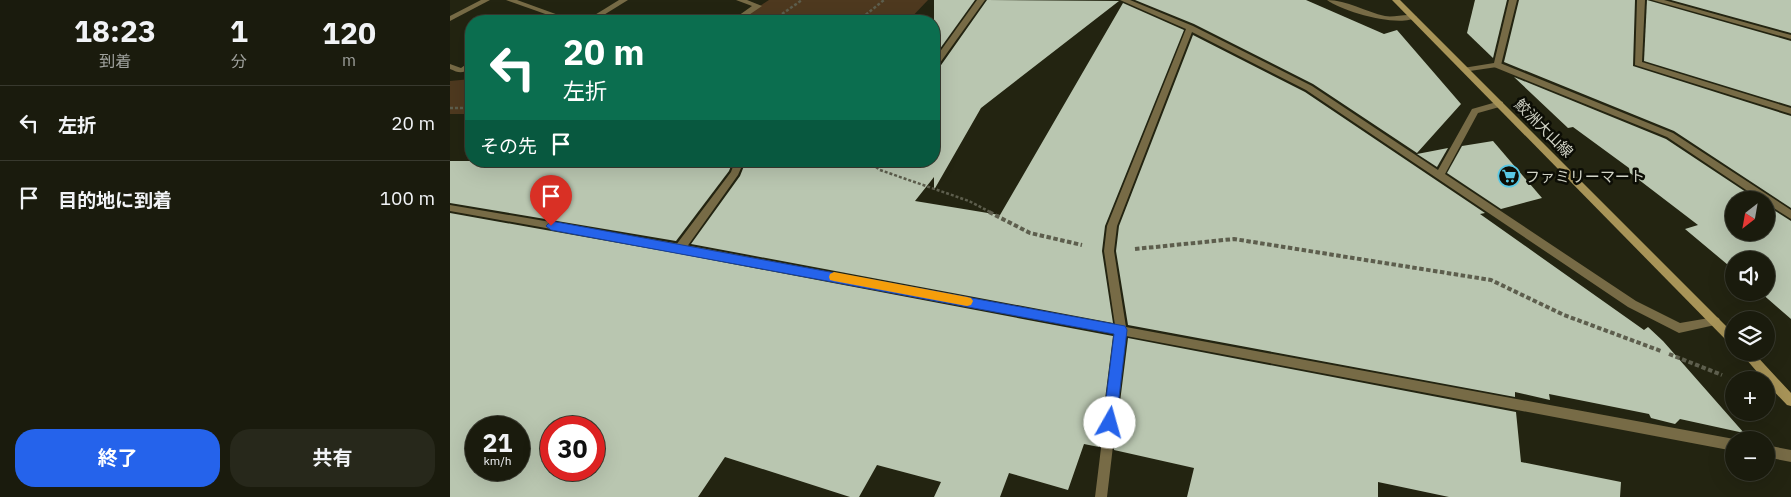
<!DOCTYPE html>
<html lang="ja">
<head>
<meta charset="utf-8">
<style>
	:root { --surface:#1a1b0d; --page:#27281b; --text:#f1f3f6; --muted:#9fa19d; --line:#38392e; --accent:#2563eb }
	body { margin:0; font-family:"IBM Plex Sans","Noto Sans JP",sans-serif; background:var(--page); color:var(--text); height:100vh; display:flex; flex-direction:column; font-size:19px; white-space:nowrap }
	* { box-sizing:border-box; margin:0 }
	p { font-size:16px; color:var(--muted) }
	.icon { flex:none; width:28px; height:28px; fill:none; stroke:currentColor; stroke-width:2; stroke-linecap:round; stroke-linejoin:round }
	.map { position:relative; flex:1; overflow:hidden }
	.panel { display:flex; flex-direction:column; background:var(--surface); width:450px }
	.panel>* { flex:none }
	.hud { position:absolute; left:15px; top:15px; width:475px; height:152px; border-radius:20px; box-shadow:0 5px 20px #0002,0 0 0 1px var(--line); background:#0b6e4f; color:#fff; overflow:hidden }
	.needle { width:32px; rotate:211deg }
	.controls { position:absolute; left:1275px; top:191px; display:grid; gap:10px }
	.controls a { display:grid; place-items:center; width:50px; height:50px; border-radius:50%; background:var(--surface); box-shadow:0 5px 20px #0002,0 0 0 1px var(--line); font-size:25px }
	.speed { position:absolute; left:15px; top:416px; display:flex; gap:10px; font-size:25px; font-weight:700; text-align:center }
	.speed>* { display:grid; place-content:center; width:65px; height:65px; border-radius:50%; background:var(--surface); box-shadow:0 5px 20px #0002,0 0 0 1px var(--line); line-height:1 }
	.speed small { font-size:12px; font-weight:400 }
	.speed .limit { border:8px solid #d22; background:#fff; color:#111 }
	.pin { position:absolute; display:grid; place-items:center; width:42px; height:42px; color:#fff; margin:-51px -21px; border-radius:50% 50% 50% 0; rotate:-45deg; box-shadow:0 0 5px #0007 }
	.pin .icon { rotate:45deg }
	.me { position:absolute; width:55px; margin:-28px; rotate:7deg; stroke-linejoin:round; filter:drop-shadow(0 0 4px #0008) }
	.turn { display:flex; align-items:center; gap:18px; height:105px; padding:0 15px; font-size:22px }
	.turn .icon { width:65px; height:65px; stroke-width:2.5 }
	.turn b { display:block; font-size:35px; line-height:42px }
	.then { display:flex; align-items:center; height:48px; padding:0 15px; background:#0003; gap:10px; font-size:19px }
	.eta { display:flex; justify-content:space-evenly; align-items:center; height:85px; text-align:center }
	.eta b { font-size:30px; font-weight:700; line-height:35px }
	.action { display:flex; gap:10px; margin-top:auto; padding:10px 15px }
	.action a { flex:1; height:58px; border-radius:20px; background:var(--accent); color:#fff; font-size:20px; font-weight:700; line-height:58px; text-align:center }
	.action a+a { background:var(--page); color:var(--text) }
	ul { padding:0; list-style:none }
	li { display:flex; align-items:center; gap:15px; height:75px; padding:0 15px; border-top:1px solid var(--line) }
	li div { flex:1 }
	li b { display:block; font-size:19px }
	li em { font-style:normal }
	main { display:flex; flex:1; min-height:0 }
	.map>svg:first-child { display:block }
	.green { fill:#4e391f }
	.building { fill:#b9c6b0; fill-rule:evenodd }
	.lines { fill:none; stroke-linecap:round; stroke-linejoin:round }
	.path-far1 { stroke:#5d5e4d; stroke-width:2.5; stroke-dasharray:3 2; stroke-linecap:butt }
	.path { stroke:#5d5e4d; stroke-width:4; stroke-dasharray:4.5 2.5; stroke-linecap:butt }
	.service { fill:#776b46; fill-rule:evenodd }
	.minor { fill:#776b46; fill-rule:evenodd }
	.secondary { fill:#a89458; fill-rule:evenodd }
	.route { fill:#2563eb; stroke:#184099 }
	.slow { fill:#f59e0b }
	.labels { text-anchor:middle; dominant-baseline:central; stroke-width:5; stroke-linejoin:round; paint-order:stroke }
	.street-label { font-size:15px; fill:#d1d3c6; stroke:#0c0d05 }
	.poi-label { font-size:15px; fill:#d1d3c6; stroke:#0c0d05; text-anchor:start }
</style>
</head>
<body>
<main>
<section class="panel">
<div class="eta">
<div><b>18:23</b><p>到着</p></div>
<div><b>1</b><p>分</p></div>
<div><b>120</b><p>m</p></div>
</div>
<ul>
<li><svg class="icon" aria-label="left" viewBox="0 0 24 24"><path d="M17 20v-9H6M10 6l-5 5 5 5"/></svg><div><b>左折</b></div><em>20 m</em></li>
<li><svg class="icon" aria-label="arrive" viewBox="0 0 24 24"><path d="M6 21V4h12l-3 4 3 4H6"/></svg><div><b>目的地に到着</b></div><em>100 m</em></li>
</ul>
<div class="action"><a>終了</a><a>共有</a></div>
</section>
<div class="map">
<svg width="1341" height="497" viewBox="0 0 1341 497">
	<rect width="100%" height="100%" fill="#232411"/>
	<!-- green -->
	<g class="green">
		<polygon points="319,0 478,0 458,21 287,21"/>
		<polygon points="21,79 21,114 0,114 0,81"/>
	</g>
	<!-- building -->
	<g class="building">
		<polygon points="484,0 525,0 484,57"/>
		<polygon points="537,0 669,1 531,108 484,190 484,177 465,201 550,215 673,3 734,30 655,226 652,251 663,323 241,244 290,176 296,161 484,161 484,69 489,68"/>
		<polygon points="685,0 856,0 934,34 947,30 1011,104 967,153 863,84 744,24"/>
		<polygon points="1025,0 1057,0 1043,58 1017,33"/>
		<polygon points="1069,0 1185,0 1183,66 1341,116 1341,208 1224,131 1054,62"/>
		<polygon points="1197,0 1341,41 1341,106 1194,61"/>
		<polygon points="1221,0 1341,0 1341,33"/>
		<polygon points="743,35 855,92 1035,213 1030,214 1194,330 1198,327 1213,341 1294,433 1230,419 1225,424 1201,418 1199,414 1099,394 1100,400 1065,392 1065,397 678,325 666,251 669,226"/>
		<polygon points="1064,77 1216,139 1308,200 1284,200 1284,232 1316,232 1316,205 1341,221 1341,319 1310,292 1316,292 1316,260 1284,260 1284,270 1235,229 1248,225 1180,173 1179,168 1123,127 1118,128"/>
		<polygon points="1043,141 1092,198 1051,209 997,173 1012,146"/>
		<polygon points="998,148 987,167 967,154"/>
		<polygon points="0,161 283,161 279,171 226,241 0,203"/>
		<path d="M0 213 230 254 663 336 649 447 634 444 618 490 559 473 550 497H484L491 482 427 465 409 497H400L275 457 248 497H0ZM26 428H69V470H26ZM101 428H144V470H101Z"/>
		<polygon points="678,338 1066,412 1071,462 1171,482 1170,497 999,497 928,482 928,497 737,497 744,468 664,450"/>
	</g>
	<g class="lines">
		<!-- path-far1 -->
		<g class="path-far1">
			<polyline points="332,14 352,0"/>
			<polyline points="408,21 434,0"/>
			<polyline points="0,108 21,108"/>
			<polyline points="418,161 430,170 519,201 542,213"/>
		</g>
		<!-- path -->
		<g class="path">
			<polyline points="539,212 580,233 632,245"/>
			<polyline points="685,249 784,239 1041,280 1114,315 1211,351"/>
			<polyline points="1219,354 1272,375"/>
		</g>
		<!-- service -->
		<g class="service">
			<polygon points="527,0 535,0 487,67 484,67 484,60"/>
			<polygon points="1187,0 1195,0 1192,62 1341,108 1341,114 1185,65"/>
			<polygon points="1044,63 1050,63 1223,133 1341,210 1341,219 1316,203 1316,200 1311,200 1217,137 1044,67"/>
			<polygon points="285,161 294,161 288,175 234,251 226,251 225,248 226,245 281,172"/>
		</g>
		<!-- minor -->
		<g class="minor">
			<polygon points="31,0 40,0 0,21 0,16"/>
			<polygon points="56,0 67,0 125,21 115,21"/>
			<polygon points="169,0 178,0 144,21 135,21"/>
			<polygon points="286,0 297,0 312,6 290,21 281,21 302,6"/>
			<polygon points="670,0 680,0 743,26 862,86 988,170 1022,109 1050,101 1053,102 1053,106 1028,113 995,174 1186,301 1230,323 1265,317 1269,318 1270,321 1269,324 1265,325 1229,333 1178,307 856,90 742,32 667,226 664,251 676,327 1284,439 1286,440 1284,440 1284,451 676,336 657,497 645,497 665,334 230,252 0,211 0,205 230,244 665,325 654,251 657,226 736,29"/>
			<path d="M877 0C897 0 916 12 935 16 945 18 959 12 967 17 950 28 893 12 877 0Z"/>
			<polygon points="1059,0 1067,0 1051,65 1047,67 1013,72 1013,68 1044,63"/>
			<polygon points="1202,0 1214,0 1341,35 1341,39"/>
			<path d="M18 63H21V68C12 74 9 73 0 69V64L11 68Z"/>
			<polygon points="1316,445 1341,450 1341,462 1316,457"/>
		</g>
		<!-- secondary -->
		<g class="secondary">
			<polygon points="942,0 950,0 1284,334 1284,346 1280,344"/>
			<polygon points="1290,352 1303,352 1341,393 1341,406 1337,405 1316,383 1316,380 1314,380"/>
		</g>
	</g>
	<!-- route -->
	<polygon class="route" points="101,221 675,326 677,330 666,423 664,427 660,429 655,427 653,423 664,334 101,230 96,226"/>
	<!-- slow -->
	<polygon class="slow" points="384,272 517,297 521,298 523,301 521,305 517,306 384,281 380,280 379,277 380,274"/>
	<!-- icons -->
	<defs>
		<g id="supermarket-ring" transform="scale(1.125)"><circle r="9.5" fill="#0c0d05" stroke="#59c8e5" stroke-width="1.5"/><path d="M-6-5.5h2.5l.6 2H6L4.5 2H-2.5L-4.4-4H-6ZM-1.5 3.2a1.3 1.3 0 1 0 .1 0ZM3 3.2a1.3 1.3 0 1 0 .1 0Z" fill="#59c8e5"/></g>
	</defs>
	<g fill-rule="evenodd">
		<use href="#supermarket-ring" x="1059" y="176"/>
	</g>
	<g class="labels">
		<!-- street labels -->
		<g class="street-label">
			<text transform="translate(1094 128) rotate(45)">鮫洲大山線</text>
		</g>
		<!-- poi labels -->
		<g class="poi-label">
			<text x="1075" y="176">ファミリーマート</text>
		</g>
	</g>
</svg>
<div class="controls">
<a><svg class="needle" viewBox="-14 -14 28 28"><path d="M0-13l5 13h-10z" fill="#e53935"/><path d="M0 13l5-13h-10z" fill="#9fa19d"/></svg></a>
<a><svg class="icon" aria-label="sound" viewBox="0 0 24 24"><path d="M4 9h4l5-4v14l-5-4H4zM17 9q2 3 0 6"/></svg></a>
<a><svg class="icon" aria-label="layers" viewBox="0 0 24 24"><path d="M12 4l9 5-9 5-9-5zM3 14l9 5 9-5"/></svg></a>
<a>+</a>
<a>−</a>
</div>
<div class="speed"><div>21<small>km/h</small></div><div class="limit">30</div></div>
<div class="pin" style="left:101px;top:226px;background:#d93025"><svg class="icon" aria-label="arrive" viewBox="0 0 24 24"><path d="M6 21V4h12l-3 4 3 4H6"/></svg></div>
<svg class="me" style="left:660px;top:423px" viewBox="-20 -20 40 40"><circle r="19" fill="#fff"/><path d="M0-13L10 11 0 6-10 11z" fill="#2563eb"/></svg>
<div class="hud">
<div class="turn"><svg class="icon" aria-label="left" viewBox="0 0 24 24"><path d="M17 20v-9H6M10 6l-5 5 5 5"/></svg><div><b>20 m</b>左折</div></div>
<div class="then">その先<svg class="icon" aria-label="arrive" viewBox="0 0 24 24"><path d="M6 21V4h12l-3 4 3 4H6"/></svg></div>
</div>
</div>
</main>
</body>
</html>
